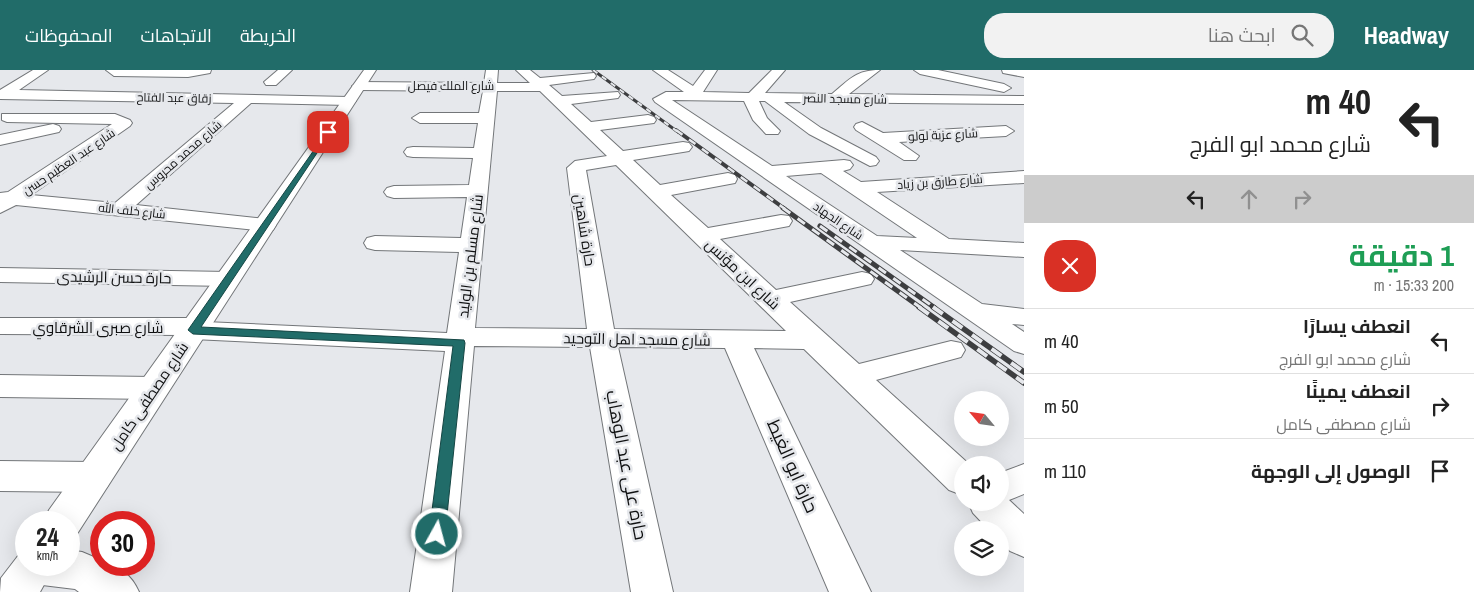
<!DOCTYPE html>
<html lang="ar">
<head>
<meta charset="utf-8">
<style>
	:root { --surface:#fff; --page:#f2f2f2; --text:#222; --muted:#767676; --line:#e0e0e0; --accent:#216c69 }
	body { margin:0; font-family:"Archivo Narrow",Cairo,sans-serif; background:var(--page); color:var(--text); direction:rtl; height:100vh; display:flex; flex-direction:column; font-size:19px; white-space:nowrap }
	* { box-sizing:border-box; margin:0 }
	p { font-size:16px; color:var(--muted) }
	.icon { flex:none; width:28px; height:28px; fill:none; stroke:currentColor; stroke-width:2; stroke-linecap:round; stroke-linejoin:round }
	.map { position:relative; flex:1; overflow:hidden; direction:ltr }
	.side { display:flex; flex-direction:column; background:var(--surface); width:450px }
	.side>* { flex:none }
	.banner { background:#fff; color:var(--text); overflow:hidden }
	.needle { width:32px; rotate:299deg }
	.buttons { position:absolute; left:954px; top:321px; display:grid; gap:10px }
	.buttons a { display:grid; place-items:center; width:55px; height:55px; border-radius:50%; background:var(--surface); box-shadow:0 5px 20px #0002; font-size:25px }
	.speed { position:absolute; left:15px; top:441px; display:flex; gap:10px; font-size:25px; font-weight:700; text-align:center }
	.speed>* { display:grid; place-content:center; width:65px; height:65px; border-radius:50%; background:var(--surface); box-shadow:0 5px 20px #0002; line-height:1 }
	.speed small { font-size:12px; font-weight:400 }
	.speed .limit { border:8px solid #d22; background:#fff; color:#111 }
	.pin { position:absolute; display:grid; place-items:center; width:42px; height:42px; color:#fff; margin:-21px; border-radius:10px; box-shadow:0 2px 8px #0006 }
	.me { position:absolute; width:55px; margin:-28px; rotate:7deg; stroke-linejoin:round; filter:drop-shadow(0 0 4px #0008) }
	.turn { display:flex; align-items:center; gap:18px; height:105px; padding:0 20px; font-size:22px }
	.turn .icon { width:65px; height:65px; stroke-width:2.5 }
	.turn b { display:block; font-size:35px; line-height:42px }
	.lanes { display:flex; align-items:center; height:48px; padding:0 20px; background:#0003; justify-content:center; gap:25px; direction:ltr }
	.lanes .off { opacity:.35 }
	.round { display:grid; place-items:center; flex:none; width:52px; height:52px; border-radius:20px; background:var(--page) }
	.head { display:flex; align-items:center; justify-content:space-between; height:85px; padding:0 20px }
	h1 { font-size:30px; font-weight:700; line-height:38px; color:#1e9e55 }
	ul { padding:0; list-style:none }
	li { display:flex; align-items:center; gap:15px; height:65px; padding:0 20px; border-top:1px solid var(--line) }
	li div { flex:1 }
	li b { display:block; font-size:19px }
	li em { font-style:normal }
	header { display:flex; align-items:center; gap:30px; box-sizing:border-box; height:70px; padding:0 25px; background:var(--accent); color:#fff }
	header strong { font-size:24px }
	nav { display:flex; gap:28px; margin-inline-start:auto; font-size:18px }
	.search { width:350px; height:45px; background:var(--page); display:flex; align-items:center; gap:12px; box-sizing:border-box; padding:0 18px; border-radius:20px; color:var(--muted); font-size:19px }
	main { display:flex; flex:1; min-height:0 }
	.map>svg:first-child { display:block }
	.lines { fill:none; stroke-linecap:round; stroke-linejoin:round }
	.street-casing { stroke:#737679; stroke-width:2 }
	.secondary-casing { stroke:#737679; stroke-width:2 }
	.street { fill:#fff; fill-rule:evenodd }
	.secondary { fill:#fff; fill-rule:evenodd }
	.rail-far3-casing { stroke:#3d3e40; stroke-width:3 }
	.rail-far2-casing { stroke:#3d3e40; stroke-width:4 }
	.rail-far1-casing { stroke:#3d3e40; stroke-width:5 }
	.rail-casing { stroke:#3d3e40; stroke-width:5.5 }
	.rail-far3 { stroke:#e6e8ec; stroke-width:2; stroke-dasharray:5.5; stroke-linecap:butt }
	.rail-far2 { stroke:#e6e8ec; stroke-width:2.5; stroke-dasharray:8; stroke-linecap:butt }
	.rail-far1 { stroke:#e6e8ec; stroke-width:3; stroke-dasharray:9; stroke-linecap:butt }
	.rail { stroke:#e6e8ec; stroke-width:4; stroke-dasharray:12; stroke-linecap:butt }
	.route { fill:#216c69; stroke:#154644 }
	.labels { text-anchor:middle; dominant-baseline:central; stroke-width:5; stroke-linejoin:round; paint-order:stroke }
	.far-street-label { font-size:12px; fill:#0f1011; stroke:#e6e8ec }
	.street-label { font-size:15px; fill:#0f1011; stroke:#e6e8ec }
	.near-street-label { font-size:18px; fill:#0f1011; stroke:#e6e8ec }
</style>
</head>
<body>
<header>
<strong>Headway</strong>
<div class="search"><svg class="icon" aria-label="search" viewBox="0 0 24 24"><circle cx="10" cy="10" r="6"/><path d="M15 15l6 6"/></svg>ابحث هنا</div>
<nav><a>الخريطة</a><a>الاتجاهات</a><a>المحفوظات</a></nav>
</header>
<main>
<section class="side">
<div class="banner">
<div class="turn"><svg class="icon" aria-label="left" viewBox="0 0 24 24"><path d="M17 20v-9H6M10 6l-5 5 5 5"/></svg><div><b>40 m</b>شارع محمد ابو الفرج</div></div>
<div class="lanes"><svg class="icon" aria-label="left" viewBox="0 0 24 24"><path d="M17 20v-9H6M10 6l-5 5 5 5"/></svg><svg class="icon off" aria-label="ahead" viewBox="0 0 24 24"><path d="M12 20V5M6 11l6-6 6 6"/></svg><svg class="icon off" aria-label="right" viewBox="0 0 24 24"><path d="M7 20v-9h11M14 6l5 5-5 5"/></svg></div>
</div>
<div class="head"><div><h1>1 دقيقة</h1><p>200 m · 15:33</p></div><a class="round" style="background:#d93025;color:#fff"><svg class="icon" aria-label="close" viewBox="0 0 24 24"><path d="M6 6l12 12M18 6L6 18"/></svg></a></div>
<ul>
<li><svg class="icon" aria-label="left" viewBox="0 0 24 24"><path d="M17 20v-9H6M10 6l-5 5 5 5"/></svg><div><b>انعطف يسارًا</b><p>شارع محمد ابو الفرج</p></div><em>40 m</em></li>
<li><svg class="icon" aria-label="right" viewBox="0 0 24 24"><path d="M7 20v-9h11M14 6l5 5-5 5"/></svg><div><b>انعطف يمينًا</b><p>شارع مصطفى كامل</p></div><em>50 m</em></li>
<li><svg class="icon" aria-label="arrive" viewBox="0 0 24 24"><path d="M6 21V4h12l-3 4 3 4H6"/></svg><div><b>الوصول إلى الوجهة</b></div><em>110 m</em></li>
</ul>
</section>
<div class="map">
<svg width="1024" height="522" viewBox="0 0 1024 522">
	<rect width="100%" height="100%" fill="#e6e8ec"/>
	<g class="lines">
		<!-- street casing -->
		<g class="street-casing">
			<g id="street">
				<polygon points="33,0 48,0 19,20 349,27 356,31 349,35 251,33 136,135 265,149 273,150 276,155 273,160 265,161 16,135 0,143 0,123 8,122 112,54 7,52 2,50 2,44 115,44 130,50 132,53 130,56 31,125 115,133 234,33 0,29 0,20"/>
				<polygon points="106,0 211,0 210,3 188,7 114,6"/>
				<polygon points="278,0 292,0 276,15 266,15 264,12"/>
				<path d="M486 0H498L497 13H530L516 0H530L540 8 594 3 596 6 594 9 549 15 562 26 618 22 620 25 618 28 571 34 591 52 648 45 654 47 656 50 654 53 600 60 623 81 683 72 689 73 692 77 689 81 683 82 633 90 660 115 728 103 735 105 737 109 735 113 671 125 708 158 781 145 789 146 792 151 789 156 720 169 776 220 862 202 871 204 874 209 871 214 790 232 859 294 951 271 961 273 965 280 961 287 876 310 970 395H962V425L949 420 804 279 754 278 871 522H829L725 278 618 277 673 522H631L590 277 474 276 452 522H410L445 281 193 269 183 265 0 264V248H195L205 252 447 263 459 182 375 180 367 178 364 173 367 168 375 166 461 168 467 127 394 128 387 126 384 122 387 118 394 116 469 115 473 88 413 87 407 86 404 82 407 78 413 77 474 78 478 53H420L412 48 420 43H479L483 21 359 20 352 16 359 12 484 13ZM497 21H540L607 86 575 91 567 98 587 259 475 258ZM616 95 786 261 614 259 586 100Z"/>
				<path d="M653 0H668L693 16 705 0H717L703 22 749 23 772 0H785L765 23 832 24C850 9 856 0 880 0L849 24 1024 26V34L784 32 821 58 876 87 879 91 876 95 870 96 809 64 765 31H759L767 48 780 61 778 64H766L753 50 744 31 672 30 772 96 844 90 850 91 853 95 850 99 843 101 861 112 1024 101V113L877 122 949 169 1024 173V187L900 180 982 234 1024 239V255L1012 254 1024 262V284L1014 281 655 32 653 29 666 22H684ZM821 103 917 168 877 166 786 106Z"/>
				<polygon points="914,0 938,0 1004,14 1011,18 1004,22 920,4"/>
				<polygon points="1002,0 1024,0 1024,7 1003,3"/>
				<polygon points="862,52 883,63 1006,56 1014,61 1006,66 899,72 919,86 916,90 904,90 856,60 854,57 856,54"/>
				<polygon points="53,54 59,56 61,59 59,62 0,75 0,65"/>
				<polygon points="0,198 228,202 237,204 240,209 237,214 228,216 0,212"/>
				<polygon points="0,305 154,307 165,310 169,318 165,326 154,329 0,327"/>
				<polygon points="0,391 94,392 107,397 112,407 107,417 94,422 0,421"/>
				<polygon points="1024,394 1024,424 1009,430 1024,444 1024,487 1010,481 1000,471 1000,460 989,460 973,443 968,432 1000,432 1000,403"/>
				<path d="M26 479V495H69V480L82 482 101 490V495C120 495 132 506 139 522H79L75 519 34 514 20 508 14 495 20 482Z"/>
			</g>
		</g>
		<!-- secondary casing -->
		<g class="secondary-casing">
			<g id="secondary">
				<polygon points="364,0 376,0 77,464 69,467 69,452 44,452 49,440"/>
				<polygon points="26,479 26,495 55,495 40,522 0,522 1,508 21,482"/>
			</g>
		</g>
		<!-- street -->
		<use href="#street" class="street"/>
		<!-- secondary -->
		<use href="#secondary" class="secondary"/>
		<!-- rail-far3 casing -->
		<g class="rail-far3-casing">
			<polyline id="rail-far3" points="593,0 678,62"/>
		</g>
		<!-- rail-far2 casing -->
		<g class="rail-far2-casing">
			<polyline id="rail-far2" points="676,60 785,139"/>
		</g>
		<!-- rail-far1 casing -->
		<g class="rail-far1-casing">
			<g id="rail-far1">
				<polyline points="783,138 921,238"/>
				<polyline points="820,156 935,238"/>
			</g>
		</g>
		<!-- rail casing -->
		<g class="rail-casing">
			<g id="rail">
				<polyline points="919,237 1024,313"/>
				<polyline points="933,237 1024,302"/>
			</g>
		</g>
		<!-- rail-far3 -->
		<use href="#rail-far3" class="rail-far3"/>
		<!-- rail-far2 -->
		<use href="#rail-far2" class="rail-far2"/>
		<!-- rail-far1 -->
		<use href="#rail-far1" class="rail-far1"/>
		<!-- rail -->
		<use href="#rail" class="rail"/>
	</g>
	<!-- route -->
	<polygon class="route" points="328,60 331,62 201,257 464,270 465,273 445,464 443,470 437,472 432,470 429,464 453,276 193,264 188,260"/>
	<g class="labels">
		<!-- far-street labels -->
		<g class="far-street-label">
			<text x="451" y="16">شارع الملك فيصل</text>
			<text transform="translate(174 28) rotate(1)">زقاق عبد الفتاح</text>
			<text transform="translate(845 29) rotate(1)">شارع مسجد النصر</text>
			<text transform="translate(943 65) rotate(-3)">شارع عزبة لولو</text>
			<text transform="translate(183 85) rotate(-41)">شارع محمد محروس</text>
			<text transform="translate(69 92) rotate(-34)">شارع عبد العظيم حسن</text>
			<text transform="translate(940 112) rotate(-4)">شارع طارق بن زياد</text>
			<text transform="translate(132 141) rotate(6)">شارع خلف الله</text>
			<text transform="translate(838 151) rotate(34)">شارع الجهاد</text>
		</g>
		<!-- street labels -->
		<g class="street-label">
			<text transform="translate(585 160) rotate(81)">حارة شاهين</text>
			<text transform="translate(470 186) rotate(-83)">شارع مسلم بن الوليد</text>
			<text transform="translate(743 204) rotate(43)">شارع ابن مؤنس</text>
			<text transform="translate(114 207) rotate(1)">حارة حسن الرشيدى</text>
			<text x="98" y="257">شارع صبرى الشرقاوي</text>
			<text transform="translate(637 269) rotate(1)">شارع مسجد اهل التوحيد</text>
			<text transform="translate(149 326) rotate(-56)">شارع مصطفى كامل</text>
		</g>
		<!-- near-street labels -->
		<g class="near-street-label">
			<text transform="translate(627 395) rotate(79)">حارة على عبد الوهاب</text>
			<text transform="translate(793 396) rotate(66)">حارة ابو الغيط</text>
		</g>
	</g>
</svg>
<div class="buttons">
<a><svg class="needle" viewBox="-14 -14 28 28"><path d="M0-13l5 13h-10z" fill="#e53935"/><path d="M0 13l5-13h-10z" fill="#767676"/></svg></a>
<a><svg class="icon" aria-label="sound" viewBox="0 0 24 24"><path d="M4 9h4l5-4v14l-5-4H4zM17 9q2 3 0 6"/></svg></a>
<a><svg class="icon" aria-label="layers" viewBox="0 0 24 24"><path d="M12 4l9 5-9 5-9-5zM3 14l9 5 9-5"/></svg></a>
</div>
<div class="speed"><div>24<small>km/h</small></div><div class="limit">30</div></div>
<div class="pin" style="left:328px;top:62px;background:#d93025"><svg class="icon" aria-label="arrive" viewBox="0 0 24 24"><path d="M6 21V4h12l-3 4 3 4H6"/></svg></div>
<svg class="me" style="left:437px;top:464px" viewBox="-20 -20 40 40"><circle r="17" fill="#216c69" stroke="#fff" stroke-width="3"/><path d="M0-11L8 9 0 5-8 9z" fill="#fff"/></svg>
</div>
</main>
</body>
</html>
